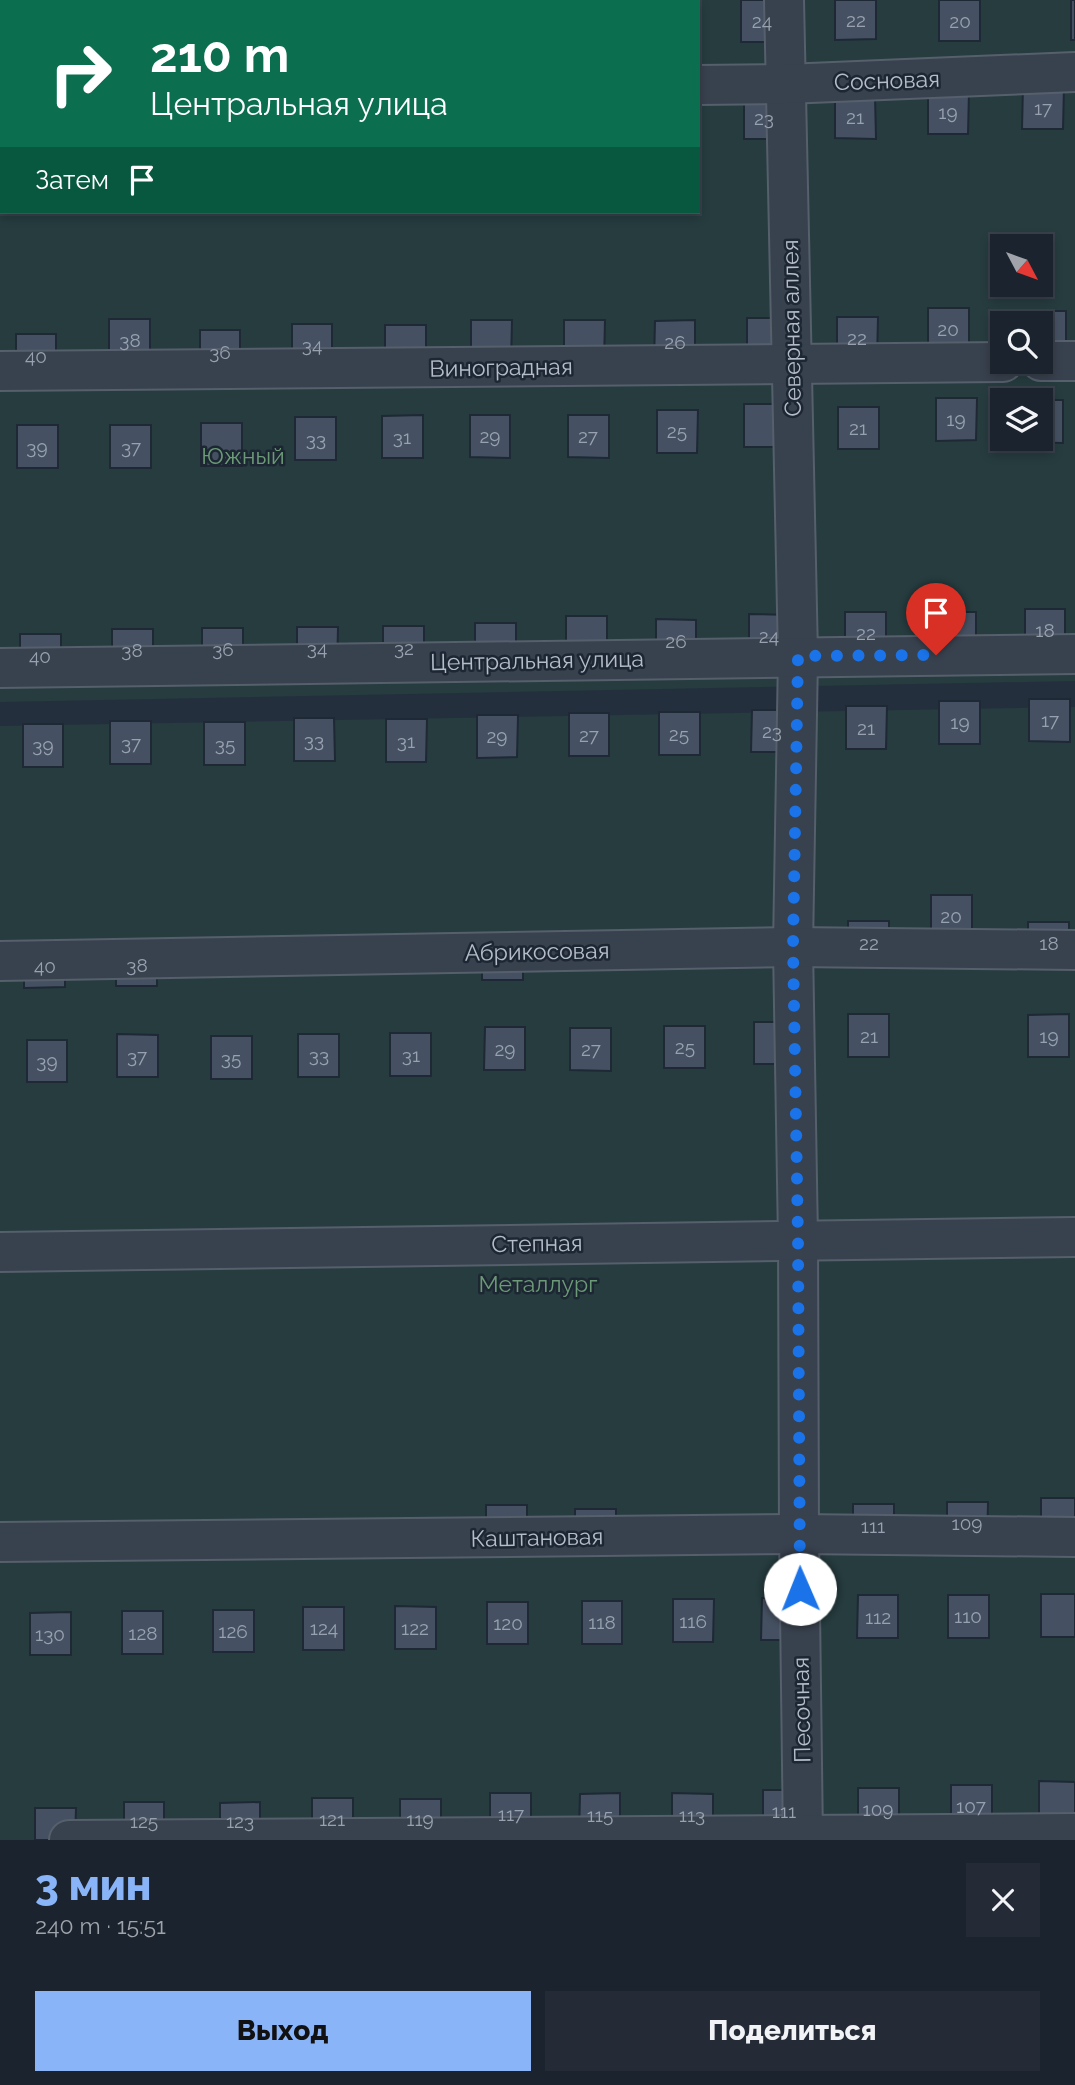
<!DOCTYPE html>
<html lang="ru">
<head>
<meta charset="utf-8">
<style>
	:root { --surface:#1b232e; --page:#242b36; --text:#f1f3f6; --muted:#a0a4aa; --line:#39404a; --accent:#8ab4f8 }
	body { margin:0; font-family:Raleway,sans-serif; background:var(--page); color:var(--text); height:100vh; display:flex; flex-direction:column; font-size:26px; white-space:nowrap }
	* { box-sizing:border-box; margin:0 }
	p { font-size:23px; color:var(--muted) }
	.icon { flex:none; width:38px; height:38px; fill:none; stroke:currentColor; stroke-width:2; stroke-linecap:round; stroke-linejoin:round }
	.map { position:relative; height:1840px; overflow:hidden }
	.sheet { display:flex; flex-direction:column; background:var(--surface); flex:1 }
	.sheet>* { flex:none }
	.hud { position:absolute; left:0px; top:0px; width:700px; height:214px; box-shadow:0 4px 10px #0003,0 0 0 2px var(--line); background:#0b6e4f; color:#fff; overflow:hidden }
	.needle { width:46px; rotate:131deg }
	.controls { position:absolute; left:990px; top:234px; display:grid; gap:14px }
	.controls a { display:grid; place-items:center; width:63px; height:63px; border-radius:0px; background:var(--surface); box-shadow:0 4px 10px #0003,0 0 0 2px var(--line); font-size:35px }
	.pin { position:absolute; display:grid; place-items:center; width:60px; height:60px; color:#fff; margin:-72px -30px; border-radius:50% 50% 50% 0; rotate:-45deg; box-shadow:0 0 7px #0007 }
	.pin .icon { rotate:45deg }
	.me { position:absolute; width:77px; margin:-38px; rotate:359deg; stroke-linejoin:round; filter:drop-shadow(0 0 5px #0008) }
	.turn { display:flex; align-items:center; gap:24px; height:147px; padding:0 35px; font-size:32px }
	.turn .icon { width:91px; height:91px; stroke-width:2.5 }
	.turn b { display:block; font-size:49px; line-height:60px }
	.then { display:flex; align-items:center; height:66px; padding:0 35px; background:#0003; gap:14px; font-size:26px }
	.round { display:grid; place-items:center; flex:none; width:74px; height:74px; border-radius:0px; background:var(--page) }
	.overview { display:flex; align-items:center; justify-content:space-between; height:119px; padding:0 35px }
	h1 { font-size:42px; font-weight:800; line-height:52px; color:var(--accent) }
	.action { display:flex; gap:14px; margin-top:auto; padding:14px 35px }
	.action a { flex:1; height:80px; border-radius:0px; background:var(--accent); color:#111; font-size:28px; font-weight:800; line-height:80px; text-align:center }
	.action a+a { background:var(--page); color:var(--text) }
	.map>svg:first-child { display:block }
	.green { fill:#263c3f; fill-rule:evenodd }
	.building { fill:#455162; stroke:#1f2835; stroke-width:2 }
	.lines { fill:none; stroke-linecap:round; stroke-linejoin:round }
	.minor-casing { stroke:#565f6c; stroke-width:42 }
	.minor { stroke:#38414e; stroke-width:38 }
	.route { stroke:#1a73e8; stroke-width:12; stroke-dasharray:0 21.6 }
	.labels { text-anchor:middle; dominant-baseline:central; stroke-width:5; stroke-linejoin:round; paint-order:stroke }
	.number-label { font-size:19px; fill:#98a1af }
	.street-label { font-size:23px; fill:#b4bcc9; stroke:#1d2633 }
	.park-label { font-size:23px; fill:#6b9a76; stroke:#1d2633 }
</style>
</head>
<body>
<div class="map">
<svg width="1075" height="1840" viewBox="0 0 1075 1840">
	<rect width="100%" height="100%" fill="#242f3e"/>
	<!-- green -->
	<g class="green">
		<path d="M0 0H1075V681L0 702ZM2 2H698V212H2ZM1003 247H1041V285H1003ZM1003 324H1041V362H1003ZM1003 401H1041V439H1003Z"/>
		<polygon points="1075,707 1075,1840 0,1840 0,726"/>
	</g>
	<!-- building -->
	<g class="building">
		<rect x="741" y="0" width="41" height="42"/>
		<polygon points="835,0 876,0 876,39 835,40"/>
		<rect x="939" y="0" width="41" height="41"/>
		<rect x="1071" y="0" width="4" height="40"/>
		<polygon points="1023,86 1064,86 1063,129 1022,129"/>
		<polygon points="928,91 969,91 968,134 928,134"/>
		<polygon points="784,96 784,139 744,139 744,97"/>
		<polygon points="835,96 875,96 876,139 835,138"/>
		<polygon points="928,308 969,308 969,351 928,350"/>
		<polygon points="1025,311 1066,311 1066,354 1041,354 1041,324 1025,324"/>
		<polygon points="837,317 878,317 877,360 837,360"/>
		<polygon points="747,318 788,318 788,360 747,361"/>
		<polygon points="109,319 150,319 150,362 109,361"/>
		<polygon points="471,320 512,320 511,363 471,363"/>
		<polygon points="564,320 605,320 604,363 564,363"/>
		<polygon points="695,320 695,363 654,363 655,321"/>
		<rect x="292" y="324" width="40" height="43"/>
		<rect x="385" y="325" width="41" height="43"/>
		<rect x="200" y="330" width="40" height="43"/>
		<rect x="16" y="334" width="40" height="43"/>
		<polygon points="936,398 977,398 976,440 936,441"/>
		<polygon points="1022,400 1063,400 1063,443 1022,442 1022,439 1041,439 1041,401"/>
		<rect x="744" y="404" width="41" height="43"/>
		<rect x="838" y="407" width="41" height="42"/>
		<polygon points="657,410 698,410 697,453 657,453"/>
		<polygon points="423,415 423,458 382,458 382,416"/>
		<polygon points="470,415 510,415 510,458 470,457"/>
		<polygon points="568,415 609,415 609,458 568,457"/>
		<rect x="295" y="417" width="41" height="43"/>
		<rect x="201" y="423" width="41" height="43"/>
		<rect x="17" y="425" width="41" height="43"/>
		<rect x="110" y="425" width="41" height="43"/>
		<rect x="1025" y="609" width="40" height="43"/>
		<polygon points="845,612 886,612 886,655 845,654"/>
		<rect x="935" y="612" width="41" height="43"/>
		<polygon points="749,614 790,615 789,657 749,657"/>
		<polygon points="566,616 607,616 607,659 566,658"/>
		<polygon points="656,619 696,620 696,662 656,662"/>
		<polygon points="475,623 516,623 516,666 475,665"/>
		<rect x="383" y="626" width="41" height="43"/>
		<polygon points="297,627 338,627 337,669 297,670"/>
		<polygon points="202,628 243,628 243,670 202,671"/>
		<polygon points="112,629 153,629 153,671 112,672"/>
		<rect x="20" y="634" width="41" height="43"/>
		<polygon points="1029,699 1070,699 1070,742 1029,741"/>
		<rect x="939" y="701" width="41" height="43"/>
		<polygon points="846,706 887,706 886,749 846,749"/>
		<polygon points="752,710 792,710 792,752 751,752"/>
		<rect x="659" y="712" width="41" height="43"/>
		<rect x="569" y="713" width="40" height="43"/>
		<polygon points="477,715 518,715 517,757 477,758"/>
		<polygon points="294,718 334,718 335,761 294,761"/>
		<polygon points="386,719 427,719 426,762 386,762"/>
		<rect x="110" y="721" width="41" height="43"/>
		<rect x="204" y="722" width="41" height="43"/>
		<rect x="23" y="724" width="40" height="43"/>
		<polygon points="931,895 972,895 972,938 931,937"/>
		<rect x="848" y="921" width="41" height="43"/>
		<rect x="1028" y="922" width="41" height="43"/>
		<rect x="482" y="937" width="41" height="43"/>
		<rect x="116" y="943" width="41" height="43"/>
		<polygon points="24,945 65,945 65,987 24,988"/>
		<rect x="848" y="1014" width="41" height="43"/>
		<polygon points="1069,1014 1069,1057 1028,1057 1028,1015"/>
		<rect x="754" y="1022" width="41" height="42"/>
		<rect x="664" y="1026" width="41" height="42"/>
		<polygon points="485,1027 525,1027 525,1070 484,1070"/>
		<polygon points="570,1028 611,1028 611,1071 570,1070"/>
		<rect x="390" y="1033" width="41" height="43"/>
		<polygon points="117,1034 158,1035 158,1077 117,1077"/>
		<rect x="298" y="1034" width="41" height="43"/>
		<rect x="211" y="1036" width="41" height="43"/>
		<rect x="27" y="1040" width="40" height="42"/>
		<rect x="1041" y="1498" width="34" height="42"/>
		<polygon points="947,1502 988,1502 987,1545 947,1545"/>
		<rect x="853" y="1504" width="41" height="43"/>
		<rect x="486" y="1505" width="41" height="43"/>
		<rect x="575" y="1509" width="41" height="43"/>
		<rect x="1041" y="1594" width="34" height="43"/>
		<polygon points="858,1595 898,1595 898,1638 857,1638"/>
		<rect x="948" y="1595" width="41" height="43"/>
		<polygon points="762,1598 802,1598 802,1640 761,1640"/>
		<polygon points="673,1599 714,1599 713,1642 673,1642"/>
		<rect x="582" y="1601" width="40" height="43"/>
		<rect x="487" y="1602" width="41" height="42"/>
		<polygon points="395,1606 436,1607 436,1649 395,1649"/>
		<rect x="303" y="1607" width="41" height="43"/>
		<rect x="213" y="1610" width="41" height="42"/>
		<rect x="122" y="1611" width="41" height="43"/>
		<polygon points="71,1612 71,1655 30,1655 30,1613"/>
		<polygon points="1039,1781 1075,1782 1075,1824 1039,1824"/>
		<rect x="951" y="1785" width="41" height="42"/>
		<rect x="858" y="1788" width="41" height="43"/>
		<polygon points="763,1790 804,1790 804,1833 763,1832"/>
		<rect x="490" y="1793" width="41" height="43"/>
		<polygon points="620,1793 620,1836 579,1836 580,1794"/>
		<polygon points="672,1793 713,1794 713,1836 672,1836"/>
		<rect x="312" y="1798" width="41" height="42"/>
		<rect x="400" y="1799" width="41" height="41"/>
		<rect x="124" y="1802" width="40" height="38"/>
		<polygon points="260,1802 260,1840 220,1840 220,1803"/>
		<polygon points="35,1808 76,1808 75,1840 35,1840"/>
	</g>
	<g class="lines">
		<!-- minor casing -->
		<g class="minor-casing">
			<g id="minor">
				<polyline points="784,0 798,656 793,947 798,1239 799,1534 803,1840"/>
				<polyline points="698,85 786,84 1075,72"/>
				<polyline points="0,91 2,91"/>
				<polyline points="1041,361 1075,361"/>
				<polyline points="0,371 1003,362"/>
				<polyline points="0,668 1075,654"/>
				<polyline points="0,961 793,947 1075,950"/>
				<polyline points="0,1252 1075,1237"/>
				<polyline points="0,1542 799,1534 1075,1537"/>
				<polyline points="69,1840 1075,1833"/>
			</g>
		</g>
		<!-- minor -->
		<use href="#minor" class="minor"/>
	</g>
	<g class="lines">
		<!-- route -->
		<polyline class="route" points="800,1589 798,1239 793,947 798,656 936,655"/>
	</g>
	<g class="labels">
		<!-- number labels -->
		<g class="number-label">
			<text x="856" y="20">22</text>
			<text x="762" y="21">24</text>
			<text x="960" y="21">20</text>
			<text x="1043" y="108">17</text>
			<text x="948" y="112">19</text>
			<text x="855" y="117">21</text>
			<text x="764" y="118">23</text>
			<text x="948" y="329">20</text>
			<text x="857" y="338">22</text>
			<text x="130" y="340">38</text>
			<text x="675" y="342">26</text>
			<text x="312" y="345">34</text>
			<text x="220" y="352">36</text>
			<text x="36" y="356">40</text>
			<text x="956" y="419">19</text>
			<text x="858" y="428">21</text>
			<text x="677" y="431">25</text>
			<text x="490" y="436">29</text>
			<text x="588" y="436">27</text>
			<text x="402" y="437">31</text>
			<text x="316" y="439">33</text>
			<text x="37" y="447">39</text>
			<text x="131" y="447">37</text>
			<text x="1045" y="630">18</text>
			<text x="866" y="633">22</text>
			<text x="769" y="636">24</text>
			<text x="676" y="641">26</text>
			<text x="317" y="648">34</text>
			<text x="404" y="648">32</text>
			<text x="223" y="649">36</text>
			<text x="132" y="650">38</text>
			<text x="40" y="656">40</text>
			<text x="1050" y="720">17</text>
			<text x="960" y="722">19</text>
			<text x="866" y="728">21</text>
			<text x="772" y="731">23</text>
			<text x="679" y="734">25</text>
			<text x="589" y="735">27</text>
			<text x="497" y="736">29</text>
			<text x="314" y="740">33</text>
			<text x="406" y="741">31</text>
			<text x="131" y="743">37</text>
			<text x="225" y="744">35</text>
			<text x="43" y="745">39</text>
			<text x="951" y="916">20</text>
			<text x="869" y="943">22</text>
			<text x="1049" y="943">18</text>
			<text x="137" y="965">38</text>
			<text x="45" y="966">40</text>
			<text x="869" y="1036">21</text>
			<text x="1049" y="1036">19</text>
			<text x="685" y="1047">25</text>
			<text x="505" y="1049">29</text>
			<text x="591" y="1049">27</text>
			<text x="319" y="1055">33</text>
			<text x="411" y="1055">31</text>
			<text x="137" y="1056">37</text>
			<text x="231" y="1058">35</text>
			<text x="47" y="1061">39</text>
			<text x="967" y="1523">109</text>
			<text x="873" y="1526">111</text>
			<text x="968" y="1616">110</text>
			<text x="878" y="1617">112</text>
			<text x="693" y="1621">116</text>
			<text x="602" y="1622">118</text>
			<text x="508" y="1623">120</text>
			<text x="324" y="1628">124</text>
			<text x="415" y="1628">122</text>
			<text x="233" y="1631">126</text>
			<text x="143" y="1633">128</text>
			<text x="50" y="1634">130</text>
			<text x="971" y="1806">107</text>
			<text x="878" y="1809">109</text>
			<text x="784" y="1811">111</text>
			<text x="511" y="1814">117</text>
			<text x="600" y="1815">115</text>
			<text x="692" y="1815">113</text>
			<text x="332" y="1819">121</text>
			<text x="420" y="1819">119</text>
			<text x="144" y="1821">125</text>
			<text x="240" y="1821">123</text>
		</g>
		<!-- street labels -->
		<g class="street-label">
			<text transform="translate(887 80) rotate(-2)">Сосновая</text>
			<text transform="translate(791 328) rotate(-91)">Северная аллея</text>
			<text transform="translate(501 367) rotate(-1)">Виноградная</text>
			<text transform="translate(537 660) rotate(-1)">Центральная улица</text>
			<text transform="translate(537 951) rotate(-1)">Абрикосовая</text>
			<text transform="translate(537 1243) rotate(-1)">Степная</text>
			<text transform="translate(537 1537) rotate(-1)">Каштановая</text>
			<text transform="translate(801 1710) rotate(-91)">Песочная</text>
		</g>
		<!-- park labels -->
		<g class="park-label">
			<text x="243" y="455">Южный</text>
			<text x="538" y="1283">Металлург</text>
		</g>
	</g>
</svg>
<div class="controls">
<a><svg class="needle" viewBox="-14 -14 28 28"><path d="M0-13l5 13h-10z" fill="#e53935"/><path d="M0 13l5-13h-10z" fill="#a0a4aa"/></svg></a>
<a><svg class="icon" aria-label="search" viewBox="0 0 24 24"><circle cx="10" cy="10" r="6"/><path d="M15 15l6 6"/></svg></a>
<a><svg class="icon" aria-label="layers" viewBox="0 0 24 24"><path d="M12 4l9 5-9 5-9-5zM3 14l9 5 9-5"/></svg></a>
</div>
<div class="pin" style="left:936px;top:655px;background:#d93025"><svg class="icon" aria-label="arrive" viewBox="0 0 24 24"><path d="M6 21V4h12l-3 4 3 4H6"/></svg></div>
<svg class="me" style="left:800px;top:1589px" viewBox="-20 -20 40 40"><circle r="19" fill="#fff"/><path d="M0-13L10 11 0 6-10 11z" fill="#1a73e8"/></svg>
<div class="hud">
<div class="turn"><svg class="icon" aria-label="right" viewBox="0 0 24 24"><path d="M7 20v-9h11M14 6l5 5-5 5"/></svg><div><b>210 m</b>Центральная улица</div></div>
<div class="then">Затем<svg class="icon" aria-label="arrive" viewBox="0 0 24 24"><path d="M6 21V4h12l-3 4 3 4H6"/></svg></div>
</div>
</div>
<section class="sheet">
<div class="overview"><div><h1>3 мин</h1><p>240 m · 15:51</p></div><a class="round"><svg class="icon" aria-label="close" viewBox="0 0 24 24"><path d="M6 6l12 12M18 6L6 18"/></svg></a></div>
<div class="action"><a>Выход</a><a>Поделиться</a></div>
</section>
</body>
</html>
